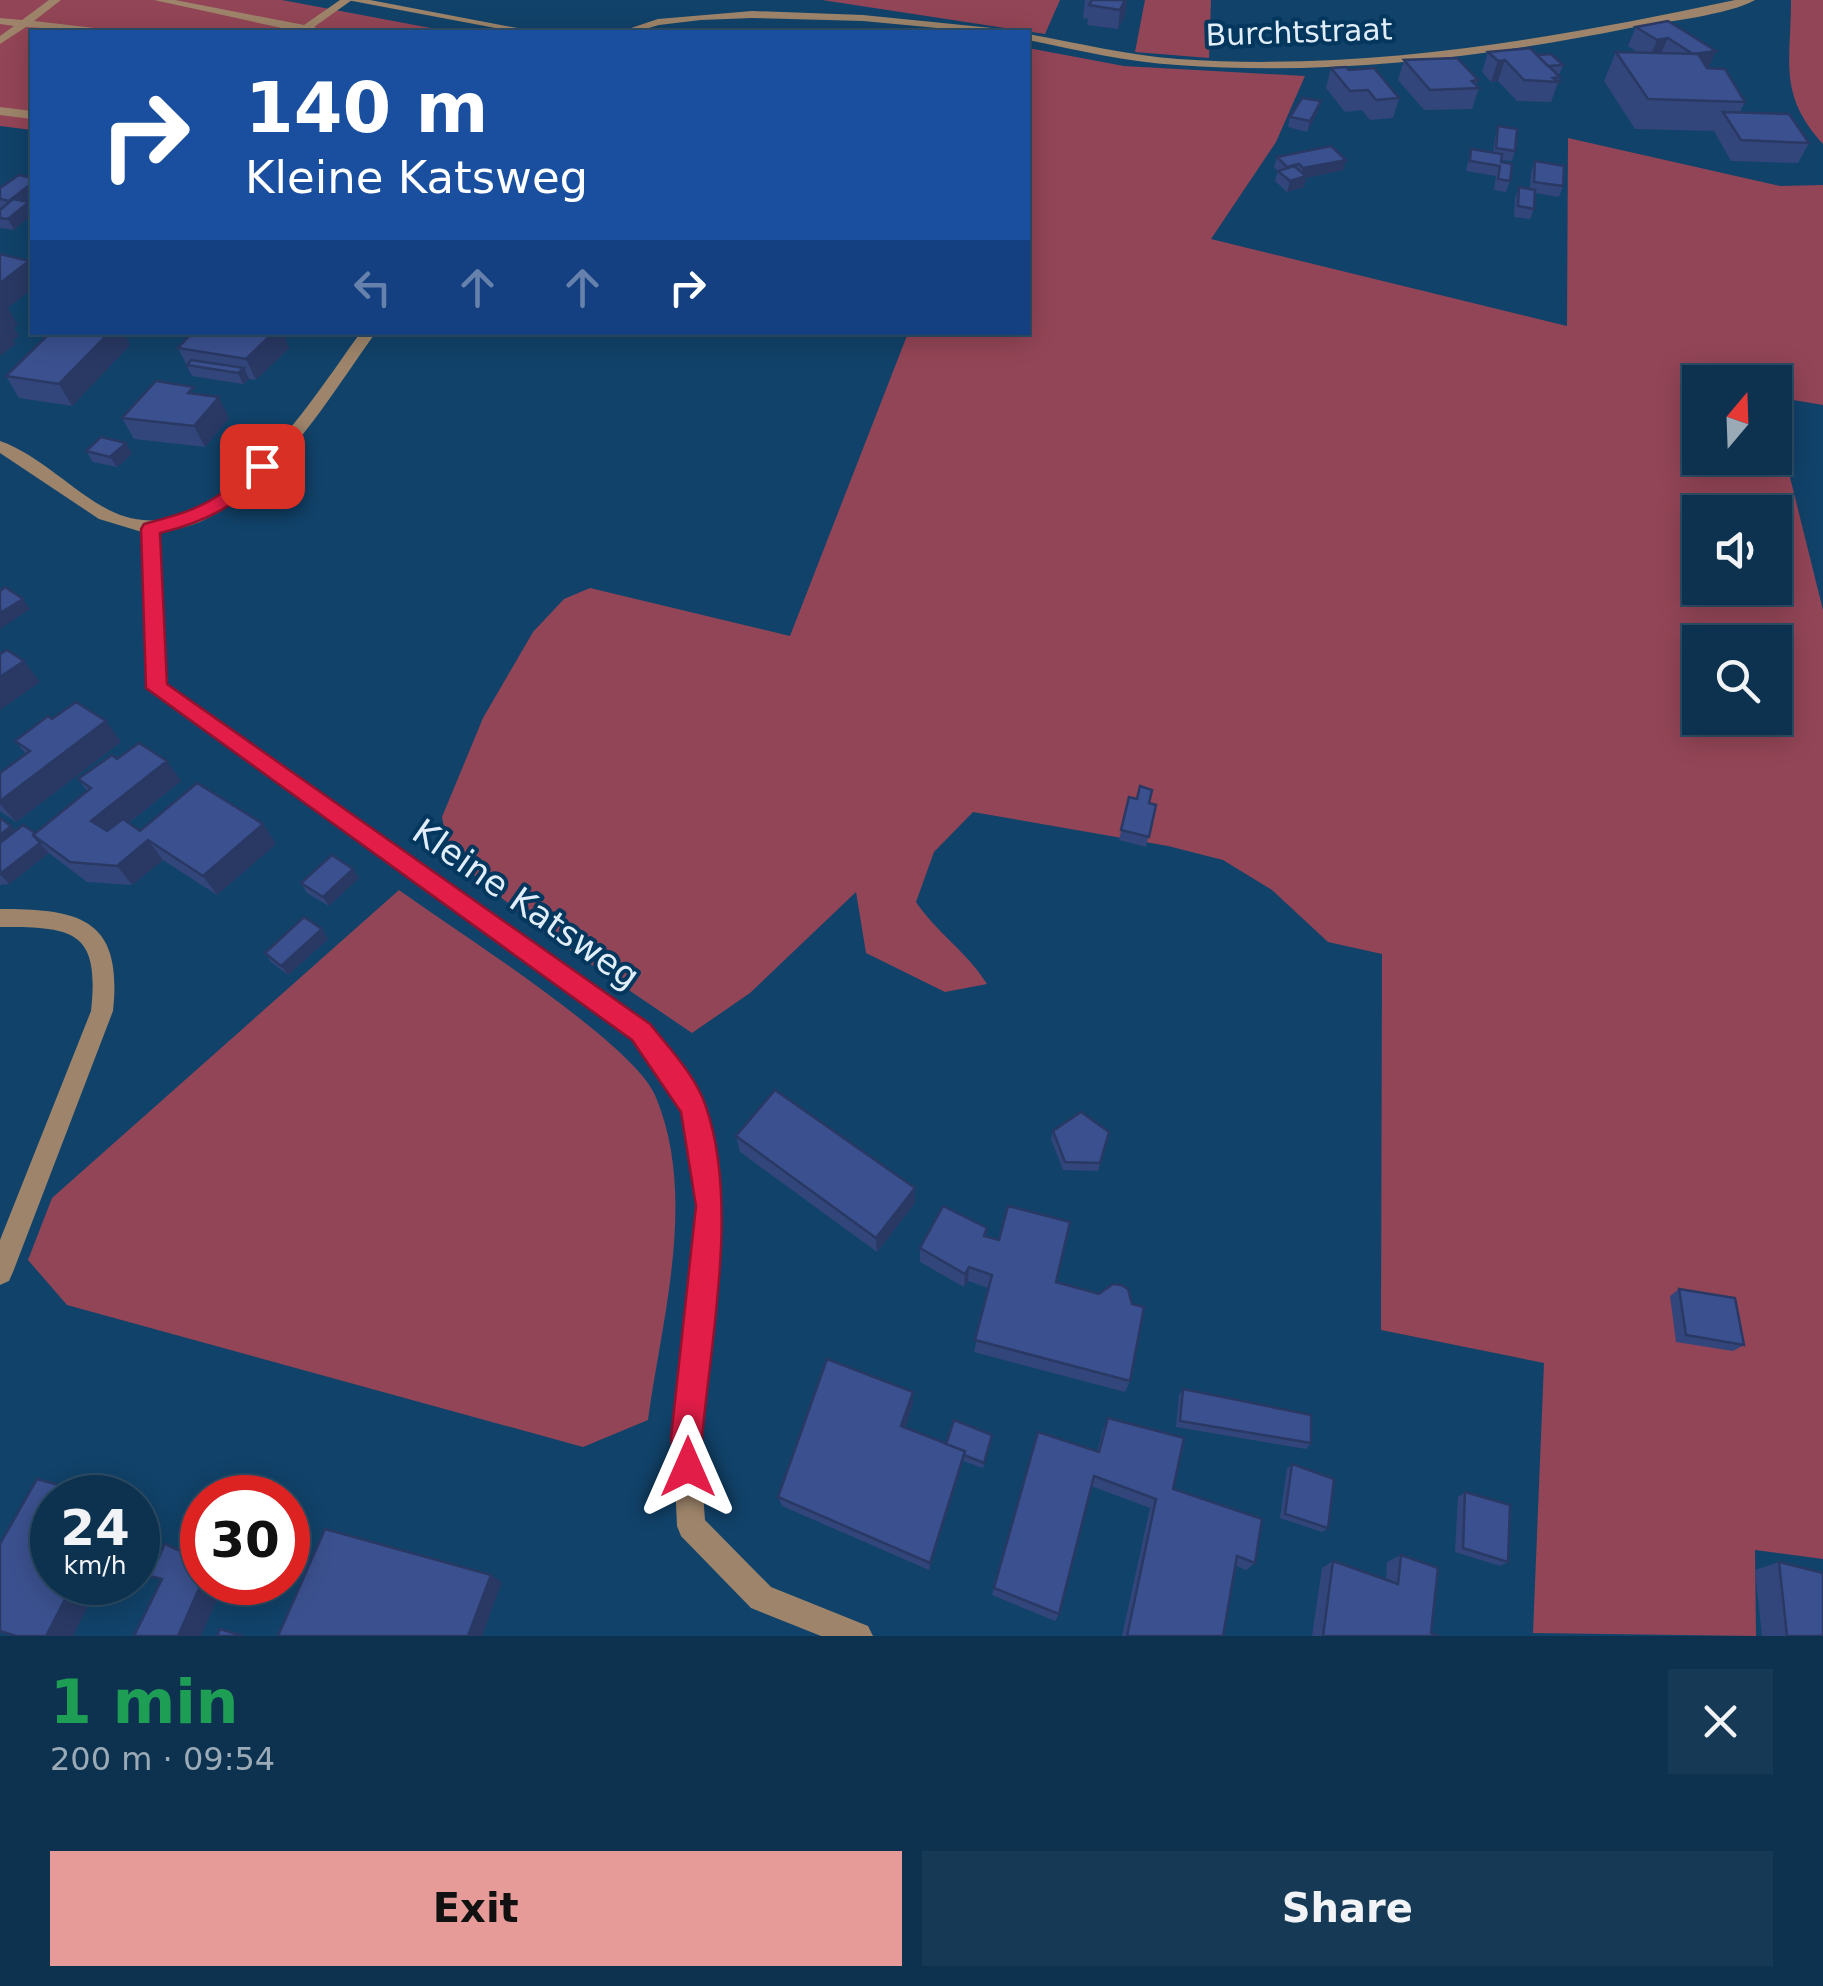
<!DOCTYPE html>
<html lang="en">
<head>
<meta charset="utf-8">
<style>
	:root { --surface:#0d324f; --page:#163a56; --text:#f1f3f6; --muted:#9aaab7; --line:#2d4d66; --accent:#e69b98 }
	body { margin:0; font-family:"DejaVu Sans",sans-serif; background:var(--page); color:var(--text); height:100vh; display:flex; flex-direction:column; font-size:38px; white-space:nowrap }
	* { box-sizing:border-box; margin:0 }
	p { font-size:32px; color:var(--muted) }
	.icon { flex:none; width:55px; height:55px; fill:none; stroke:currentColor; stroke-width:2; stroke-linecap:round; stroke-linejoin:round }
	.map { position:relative; height:1636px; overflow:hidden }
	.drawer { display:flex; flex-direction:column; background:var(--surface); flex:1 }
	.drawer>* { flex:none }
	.top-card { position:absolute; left:30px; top:30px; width:1000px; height:305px; border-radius:0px; box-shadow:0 5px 25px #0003,0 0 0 2px var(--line); background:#1a4fa0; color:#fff; overflow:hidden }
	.needle { width:65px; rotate:19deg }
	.fabs { position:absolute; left:1682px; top:365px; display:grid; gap:20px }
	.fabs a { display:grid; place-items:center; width:110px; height:110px; border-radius:0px; background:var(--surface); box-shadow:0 5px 25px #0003,0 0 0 2px var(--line); font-size:50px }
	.speed { position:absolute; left:30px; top:1475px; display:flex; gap:20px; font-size:50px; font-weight:700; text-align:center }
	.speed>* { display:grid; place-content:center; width:130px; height:130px; border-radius:50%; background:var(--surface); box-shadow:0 5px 25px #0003,0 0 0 2px var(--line); line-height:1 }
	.speed small { font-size:25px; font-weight:400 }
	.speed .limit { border:15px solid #d22; background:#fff; color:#111 }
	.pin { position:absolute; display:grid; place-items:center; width:85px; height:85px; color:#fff; margin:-42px; border-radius:20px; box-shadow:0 5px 15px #0006 }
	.me { position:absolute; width:110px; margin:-55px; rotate:0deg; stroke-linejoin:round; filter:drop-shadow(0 0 8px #0008) }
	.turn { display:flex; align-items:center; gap:35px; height:210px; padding:0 50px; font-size:45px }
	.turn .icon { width:130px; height:130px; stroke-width:2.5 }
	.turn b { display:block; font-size:70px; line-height:85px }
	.lanes { display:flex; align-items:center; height:95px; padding:0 50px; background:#0003; justify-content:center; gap:50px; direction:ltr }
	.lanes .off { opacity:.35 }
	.round { display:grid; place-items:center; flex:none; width:105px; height:105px; border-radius:0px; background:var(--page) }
	.headline { display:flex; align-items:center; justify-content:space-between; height:170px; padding:0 50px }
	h1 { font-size:60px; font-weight:600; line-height:75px; color:#1e9e55 }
	.button { display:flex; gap:20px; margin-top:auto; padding:20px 50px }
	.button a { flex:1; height:115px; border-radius:0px; background:var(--accent); color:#111; font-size:40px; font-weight:600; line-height:115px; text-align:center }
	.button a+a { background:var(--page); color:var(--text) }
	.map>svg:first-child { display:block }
	.green { fill:#924556; fill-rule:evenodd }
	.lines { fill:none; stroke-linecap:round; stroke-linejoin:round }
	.lane { fill:#9d846a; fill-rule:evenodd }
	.street { fill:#9d846a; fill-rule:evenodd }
	.wall { fill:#33467b }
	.shaded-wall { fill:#293964 }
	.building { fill:#3b518f; stroke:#293964; stroke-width:2.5 }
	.route { fill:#e11d48; stroke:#92132f; stroke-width:2.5 }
	.labels { text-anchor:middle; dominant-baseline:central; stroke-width:8; stroke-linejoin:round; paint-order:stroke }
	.far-street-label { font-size:30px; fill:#e1eefa; stroke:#03375e }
	.street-label { font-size:35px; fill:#e1eefa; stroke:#03375e }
</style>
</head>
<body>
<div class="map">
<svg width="1823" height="1636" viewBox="0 0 1823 1636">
	<rect width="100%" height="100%" fill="#114269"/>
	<!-- green -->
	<g class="green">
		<polygon points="0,0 282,0 452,32 32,32 32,130 0,126"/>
		<polygon points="822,0 1060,0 1045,34"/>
		<polygon points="1145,0 1211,0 1209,58 1135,52"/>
		<path d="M1791 0H1823V144C1778 94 1791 63 1791 0Z"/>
		<path d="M1028 48 1124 66 1305 76 1276 142 1211 239 1567 326 1568 138 1780 186 1823 185V405L1775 397V382H1700V458H1775V417L1823 610V1559L1755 1550 1756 1636 1533 1633 1544 1363 1381 1330 1382 954 1328 942 1272 890 1223 860 1168 846 973 812 934 852 916 902C937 933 967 952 987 984L945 992 866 953 856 892 750 993 692 1033 539 929 449 854 442 817 483 718 533 632 564 599 590 588 790 636 908 333 1028 332ZM1700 512H1775V588H1700ZM1700 642H1775V718H1700Z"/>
		<path d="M399 890C453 929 633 1043 655 1095 698 1196 662 1317 648 1420L583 1447 67 1305 28 1260 52 1198Z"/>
	</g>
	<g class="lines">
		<!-- lane -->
		<g class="lane">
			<polygon points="49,0 61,0 34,21 103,29 109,32 26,27 0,44 0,36 14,26 0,24 0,18 22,20"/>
			<polygon points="154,0 175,0 304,25 340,0 352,0 314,27 325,32 300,32"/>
			<polygon points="0,107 32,111 32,119 0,115"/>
			<path d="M0 909C81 909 123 919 113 1011L13 1272 9 1281 0 1285V1240L91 1011C100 930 73 927 0 927Z"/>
		</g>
		<!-- street -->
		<g class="street">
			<polygon points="347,0 370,0 538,32 516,32"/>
			<path d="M1735 0H1755C1729 15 1663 22 1630 28 1481 58 1329 76 1177 65 1127 62 1077 50 1028 40V34C1078 43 1127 55 1178 59 1366 72 1552 39 1735 0Z"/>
			<polygon points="752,11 863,15 1002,29 1008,32 980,32 863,21 752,18 701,20 659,25 635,32 619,32 658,19"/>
			<path d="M361 332H376C328 399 280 483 204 520 190 527 174 529 159 533L166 684 649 1025 702 1101 721 1206 699 1438 705 1520 771 1587 868 1626 873 1636H821L751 1608 681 1536 677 1526 673 1438 697 1206 683 1112 633 1039 150 692 142 532 99 519 0 453V441C40 455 72 491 109 510 214 563 310 401 361 332Z"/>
		</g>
	</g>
	<!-- wall -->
	<g class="wall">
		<polygon points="1085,0 1127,0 1125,15 1118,29 1087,25 1088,19 1083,18"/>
		<polygon points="1636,27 1716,51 1708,68 1745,102 1740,112 1809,143 1798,163 1731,161 1714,131 1635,129 1604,81 1616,52 1637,52 1628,46"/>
		<polygon points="1488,52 1537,55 1563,65 1559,75 1558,75 1560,77 1551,102 1517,101 1498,81 1491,82 1482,72"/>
		<polygon points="1404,60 1478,80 1476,85 1479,88 1472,109 1424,110 1398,80"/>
		<polygon points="1331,68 1349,70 1399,98 1393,118 1370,120 1362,110 1345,112 1326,88"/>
		<polygon points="1318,111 1307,132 1288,127 1290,117"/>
		<polygon points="1498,126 1515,151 1512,161 1501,160 1501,162 1510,181 1506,192 1494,190 1496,176 1466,171 1471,149 1493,153 1495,137"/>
		<polygon points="1277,157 1346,160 1343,170 1306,178 1304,187 1287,192 1275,181 1278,171 1274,167"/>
		<polygon points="1535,161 1563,186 1559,197 1535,193 1534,209 1530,219 1514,217 1515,198 1519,187 1530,189 1531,172"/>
		<polygon points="0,188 32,198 27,202 14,230 0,228 0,210 2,209 0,208"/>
		<polygon points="51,332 124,332 130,345 72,406 19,398 6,376"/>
		<polygon points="167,332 283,332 289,348 256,380 249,379 243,384 192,376 178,348 190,335 189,333 186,337 169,335"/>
		<polygon points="122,418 229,418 205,447 134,439"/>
		<polygon points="126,443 132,454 117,467 93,462 86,451"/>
		<polygon points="52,719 121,742 16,822 0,811 0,773 26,754 15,741"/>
		<polygon points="117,759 181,781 129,823 140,831 263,824 276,844 217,895 163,860 132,885 87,882 49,853 9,884 0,885 0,818 15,831 35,833 87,791 78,779"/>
		<polygon points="1129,797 1156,805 1146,847 1119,840"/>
		<polygon points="353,869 359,878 329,906 307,893 301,883"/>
		<polygon points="322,929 328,939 288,975 271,962 265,953"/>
		<polygon points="1053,1131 1109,1132 1098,1171 1063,1170 1051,1139"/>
		<polygon points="736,1136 915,1188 915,1203 877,1252 740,1152"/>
		<polygon points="987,1228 986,1237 1056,1282 1130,1381 1125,1392 974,1352 988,1288 968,1281 964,1287 920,1262 920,1248"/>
		<polygon points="1679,1289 1744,1345 1733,1351 1676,1342 1670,1296"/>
		<polygon points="1183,1389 1311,1443 1306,1449 1176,1427 1179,1395"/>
		<polygon points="913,1392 913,1403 905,1428 946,1444 992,1435 983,1468 963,1461 929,1570 782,1506 778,1497"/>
		<polygon points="1108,1418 1173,1489 1255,1563 1246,1570 1236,1566 1223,1636 1122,1636 1150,1508 1091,1486 1059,1614 1055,1621 992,1595 1038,1432 1097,1452 1103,1429"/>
		<polygon points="1292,1464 1328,1528 1322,1532 1280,1518 1287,1469"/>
		<polygon points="1465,1492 1508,1562 1500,1566 1455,1552 1458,1497"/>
		<polygon points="1401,1555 1431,1633 1439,1636 1312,1636 1322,1568 1333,1561 1386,1580 1387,1562"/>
		<polygon points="1779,1562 1823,1636 1762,1636 1755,1570"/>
	</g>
	<!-- shaded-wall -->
	<g class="shaded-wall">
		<polygon points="1125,0 1127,0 1125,15 1118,29 1120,10"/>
		<polygon points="1668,38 1659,58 1649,60 1657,40"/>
		<polygon points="1716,51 1707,70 1695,55"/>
		<polygon points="1505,60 1498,81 1491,82 1498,61"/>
		<polygon points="1321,101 1318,111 1307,132 1310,121"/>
		<polygon points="1346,160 1343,170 1306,178 1304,187 1287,192 1290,181 1301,178 1303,168"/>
		<polygon points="32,183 32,198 15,211 9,201"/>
		<polygon points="29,202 32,208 32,215 14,230 8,219"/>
		<polygon points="29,261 32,268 32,289 8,308 18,325 14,328 19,336 13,340 16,344 0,356 0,283"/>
		<polygon points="110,332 124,332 130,345 72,406 59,384"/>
		<polygon points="274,332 283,332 289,348 256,380 246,359"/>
		<polygon points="244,368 249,379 243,384 238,373"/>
		<polygon points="219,397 229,418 205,447 194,426"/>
		<polygon points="126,443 132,454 117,467 110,457"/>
		<polygon points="23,599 30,609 0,629 0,613"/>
		<polygon points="24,661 40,682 0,710 0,677"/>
		<polygon points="106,721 121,742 16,822 0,804 0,801"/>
		<polygon points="167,761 181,781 107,840 91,821"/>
		<polygon points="263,824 276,844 217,895 203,876"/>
		<polygon points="11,826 20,836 0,852 0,835"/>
		<polygon points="148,840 163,860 132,885 117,866"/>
		<polygon points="40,843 49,853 9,884 0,874"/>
		<polygon points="353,869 359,878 329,906 323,897"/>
		<polygon points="322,929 328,939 288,975 281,966"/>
		<polygon points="915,1188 915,1203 877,1252 876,1238"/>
		<polygon points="969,1267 968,1281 964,1287 965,1274"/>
		<polygon points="913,1392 913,1403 902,1437 901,1426"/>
		<polygon points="965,1451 963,1461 929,1570 930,1563"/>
		<polygon points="491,1575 502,1582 482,1636 468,1636"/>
		<polygon points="74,1582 100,1582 73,1636 46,1636"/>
		<polygon points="202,1582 225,1582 201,1636 178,1636"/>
	</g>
	<!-- building -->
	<g class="building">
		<polygon points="1092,0 1125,0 1120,10 1089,5"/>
		<polygon points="1668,21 1716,51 1693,54 1668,38 1657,40 1636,27"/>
		<polygon points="1530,48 1560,77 1553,78 1559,82 1524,80 1505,60 1498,61 1488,52"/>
		<polygon points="1616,52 1698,54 1707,68 1725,69 1745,102 1648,99"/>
		<polygon points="1551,54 1563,65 1548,66 1537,55"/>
		<polygon points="1457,58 1478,80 1472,81 1479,88 1430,90 1404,60"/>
		<polygon points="1346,67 1349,70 1374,68 1399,98 1376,100 1368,90 1350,91 1331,68"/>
		<polygon points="1302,98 1321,101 1310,121 1290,117"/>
		<polygon points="1723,112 1789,114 1809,143 1741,140"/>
		<polygon points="1498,126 1517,129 1515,151 1496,148"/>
		<polygon points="1331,146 1346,160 1303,168 1299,164 1287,167 1277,157"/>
		<polygon points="1471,149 1502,154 1501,162 1512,164 1510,181 1498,179 1500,166 1470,161"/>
		<polygon points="1535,161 1564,166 1563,186 1534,182"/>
		<polygon points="1294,166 1306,176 1290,181 1278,171"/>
		<polygon points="19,175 32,178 32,183 9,201 0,199 0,188"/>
		<polygon points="1519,187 1535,190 1534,209 1518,206"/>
		<polygon points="13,199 29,202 8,219 0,218 0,210"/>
		<polygon points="0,254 29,261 0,283"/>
		<polygon points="51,332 110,332 59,384 6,376"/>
		<polygon points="193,332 274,332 246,359 178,348"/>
		<polygon points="191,360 244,368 238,373 187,365"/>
		<polygon points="156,381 194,387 188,393 219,397 194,426 122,418"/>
		<polygon points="101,437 126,443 110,457 86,451"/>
		<polygon points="5,587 23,599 0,613 0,591"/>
		<polygon points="7,650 24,661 0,677 0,654"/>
		<polygon points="76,702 106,721 0,801 0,773 30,751 15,741 48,716 52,719"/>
		<polygon points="139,743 167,761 91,821 107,831 123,819 140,831 197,783 263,824 203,876 148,840 117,866 70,862 33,835 91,788 78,779 112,755 117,759"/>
		<polygon points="1140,786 1152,790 1149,803 1156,805 1149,837 1121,830 1129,797 1137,799"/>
		<polygon points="0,818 11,826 0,835"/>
		<polygon points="23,825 35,833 33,835 40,843 0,874 0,843"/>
		<polygon points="332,855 353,869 323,897 301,883"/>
		<polygon points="304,917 322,929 281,966 265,953"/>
		<polygon points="775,1090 915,1188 876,1238 736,1136"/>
		<polygon points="1081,1112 1109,1132 1100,1163 1065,1162 1053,1131"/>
		<polygon points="943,1206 987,1228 984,1236 999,1240 1008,1206 1070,1222 1056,1282 1099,1294 1113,1284 1121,1285 1128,1289 1132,1304 1144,1307 1130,1381 975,1340 992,1275 969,1267 965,1274 920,1248"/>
		<polygon points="1679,1289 1735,1298 1744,1345 1686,1335"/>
		<polygon points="827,1359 913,1392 901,1426 965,1451 930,1563 778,1497"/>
		<polygon points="1183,1389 1311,1415 1311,1443 1180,1421"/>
		<polygon points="1108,1418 1184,1438 1173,1489 1262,1519 1255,1563 1237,1556 1223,1636 1127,1636 1156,1499 1094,1476 1059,1614 994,1588 1038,1432 1099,1452"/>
		<polygon points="954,1420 992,1435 984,1463 964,1455 965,1451 946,1444"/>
		<polygon points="1292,1464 1334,1479 1328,1528 1285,1514"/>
		<polygon points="37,1479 106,1498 52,1498 52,1582 74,1582 46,1636 16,1636 0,1631 0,1544"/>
		<polygon points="1465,1492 1510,1505 1508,1562 1463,1548"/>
		<polygon points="325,1529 491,1575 468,1636 278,1636"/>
		<polygon points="187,1532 202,1538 202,1582 178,1636 134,1636 162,1579 150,1576 165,1544 178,1550"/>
		<polygon points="1401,1555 1438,1568 1431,1633 1439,1636 1323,1636 1333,1561 1398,1584"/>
		<polygon points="1779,1562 1823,1573 1823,1636 1787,1636"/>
		<polygon points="220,1629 243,1636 217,1636"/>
	</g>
	<!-- route -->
	<path class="route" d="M262 460 271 466C242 504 206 522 160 533L167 684 650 1024C670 1049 696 1076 706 1107 739 1202 711 1338 702 1438L703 1467 699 1478 688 1482 677 1478 671 1438 696 1206 681 1112 632 1040 146 688 141 529 144 524C174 516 199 510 225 491 239 482 246 465 262 460Z"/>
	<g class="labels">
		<!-- far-street labels -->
		<g class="far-street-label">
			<text transform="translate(1299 32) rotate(-2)">Burchtstraat</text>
		</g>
		<!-- street labels -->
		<g class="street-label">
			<text transform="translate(526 904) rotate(35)">Kleine Katsweg</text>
		</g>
	</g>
</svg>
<div class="fabs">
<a><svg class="needle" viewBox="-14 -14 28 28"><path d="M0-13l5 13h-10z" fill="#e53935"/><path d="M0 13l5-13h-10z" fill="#9aaab7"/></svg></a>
<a><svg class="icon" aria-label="sound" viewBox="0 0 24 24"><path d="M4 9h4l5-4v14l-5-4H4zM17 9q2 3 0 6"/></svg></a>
<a><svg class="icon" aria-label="search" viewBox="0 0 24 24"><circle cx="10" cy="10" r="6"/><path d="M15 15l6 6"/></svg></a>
</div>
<div class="speed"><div>24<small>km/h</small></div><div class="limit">30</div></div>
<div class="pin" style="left:262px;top:466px;background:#d93025"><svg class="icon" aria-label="arrive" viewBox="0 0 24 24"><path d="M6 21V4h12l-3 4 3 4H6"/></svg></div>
<svg class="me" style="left:688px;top:1467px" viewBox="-20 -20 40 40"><path d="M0-17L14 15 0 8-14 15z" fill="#e11d48" stroke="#fff" stroke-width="4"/></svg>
<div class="top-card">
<div class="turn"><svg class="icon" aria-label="right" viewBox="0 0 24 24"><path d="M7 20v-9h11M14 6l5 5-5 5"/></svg><div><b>140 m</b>Kleine Katsweg</div></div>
<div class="lanes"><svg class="icon off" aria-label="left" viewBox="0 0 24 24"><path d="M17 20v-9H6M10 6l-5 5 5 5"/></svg><svg class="icon off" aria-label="ahead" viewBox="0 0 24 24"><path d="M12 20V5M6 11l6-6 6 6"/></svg><svg class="icon off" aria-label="ahead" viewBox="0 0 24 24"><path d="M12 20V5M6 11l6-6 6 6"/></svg><svg class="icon" aria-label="right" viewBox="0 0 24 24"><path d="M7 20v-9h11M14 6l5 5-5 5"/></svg></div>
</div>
</div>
<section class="drawer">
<div class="headline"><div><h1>1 min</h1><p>200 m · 09:54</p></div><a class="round"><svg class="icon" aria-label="close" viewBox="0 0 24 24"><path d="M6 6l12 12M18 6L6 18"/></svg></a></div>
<div class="button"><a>Exit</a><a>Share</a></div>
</section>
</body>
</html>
